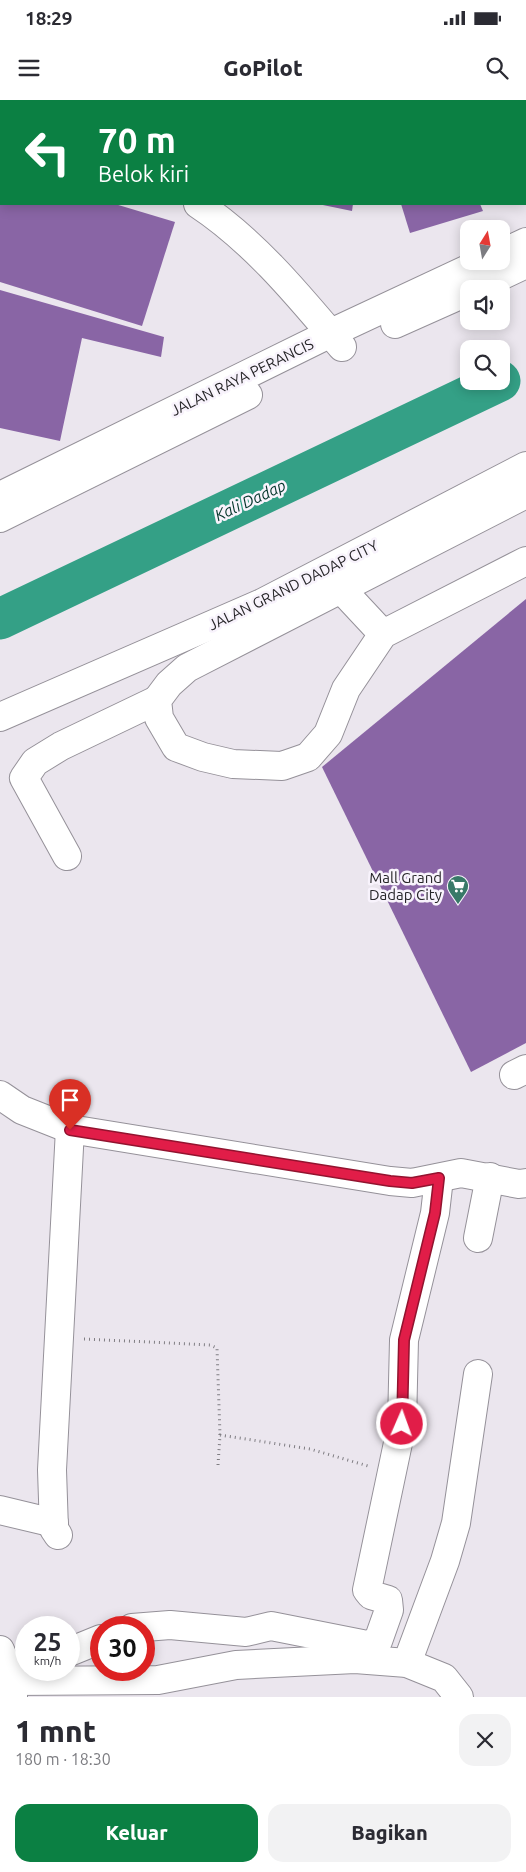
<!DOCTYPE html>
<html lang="id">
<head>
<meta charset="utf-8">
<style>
	:root { --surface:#fff; --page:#f2f2f3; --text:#2b2b33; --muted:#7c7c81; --accent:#0b8043 }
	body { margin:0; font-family:Ubuntu,sans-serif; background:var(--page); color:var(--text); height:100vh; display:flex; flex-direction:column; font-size:19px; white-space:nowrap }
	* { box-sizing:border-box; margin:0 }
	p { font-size:16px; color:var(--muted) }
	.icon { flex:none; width:28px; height:28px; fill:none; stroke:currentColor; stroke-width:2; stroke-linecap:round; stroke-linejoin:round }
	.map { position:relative; height:1597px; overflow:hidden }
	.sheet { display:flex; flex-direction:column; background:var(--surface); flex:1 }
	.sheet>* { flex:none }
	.guide { position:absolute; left:0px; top:0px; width:526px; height:105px; box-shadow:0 2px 12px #0003; background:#0b8043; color:#fff; overflow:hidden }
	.needle { width:32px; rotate:11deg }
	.controls { position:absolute; left:460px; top:120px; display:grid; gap:10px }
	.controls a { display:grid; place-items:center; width:50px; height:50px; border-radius:10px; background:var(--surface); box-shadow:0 2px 12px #0003; font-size:25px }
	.speed { position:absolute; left:15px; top:1516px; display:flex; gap:10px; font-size:25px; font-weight:700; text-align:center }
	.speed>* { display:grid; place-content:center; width:65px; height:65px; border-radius:50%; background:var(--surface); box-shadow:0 2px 12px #0003; line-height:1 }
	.speed small { font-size:12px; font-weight:400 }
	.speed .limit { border:8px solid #d22; background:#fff; color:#111 }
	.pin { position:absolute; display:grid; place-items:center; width:42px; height:42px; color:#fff; margin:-51px -21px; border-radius:50% 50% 50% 0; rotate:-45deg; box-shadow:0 0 5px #0007 }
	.pin .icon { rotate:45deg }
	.me { position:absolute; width:55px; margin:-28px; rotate:2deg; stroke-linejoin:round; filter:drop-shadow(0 0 4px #0008) }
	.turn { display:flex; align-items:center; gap:18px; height:105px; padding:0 15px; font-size:22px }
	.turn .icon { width:65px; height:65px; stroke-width:2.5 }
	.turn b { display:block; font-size:35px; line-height:42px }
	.round { display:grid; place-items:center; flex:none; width:52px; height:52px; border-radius:15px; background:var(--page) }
	.headline { display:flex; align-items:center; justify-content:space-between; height:85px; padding:0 15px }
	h1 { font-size:30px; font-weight:800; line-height:38px }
	.button { display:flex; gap:10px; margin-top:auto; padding:10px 15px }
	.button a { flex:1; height:58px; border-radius:15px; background:var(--accent); color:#fff; font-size:20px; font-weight:800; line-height:58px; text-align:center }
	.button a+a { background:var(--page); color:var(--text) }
	.status { display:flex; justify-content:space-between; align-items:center; height:35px; padding:0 25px; background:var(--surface); direction:ltr }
	.status svg { height:14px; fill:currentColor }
	header { display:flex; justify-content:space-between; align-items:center; height:65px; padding:0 15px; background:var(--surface); font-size:22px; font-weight:800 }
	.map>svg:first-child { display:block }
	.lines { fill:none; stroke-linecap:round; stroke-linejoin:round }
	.river { stroke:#34a086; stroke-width:41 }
	.building { fill:#8965a5 }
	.minor-casing { stroke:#959199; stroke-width:30 }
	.path { stroke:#7f7d82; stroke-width:3; stroke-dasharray:1 4; stroke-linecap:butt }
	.minor { stroke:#fff; stroke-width:28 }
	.route-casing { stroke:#92132f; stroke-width:12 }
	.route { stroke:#e11d48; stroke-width:9 }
	.labels { text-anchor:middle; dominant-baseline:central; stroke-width:5; stroke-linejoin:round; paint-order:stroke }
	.street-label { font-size:15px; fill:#272629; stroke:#f8f3fc }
	.poi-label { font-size:15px; fill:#272629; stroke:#f8f3fc; text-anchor:end }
	.water-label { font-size:16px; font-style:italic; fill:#03352a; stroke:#f8f3fc }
</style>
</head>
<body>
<div class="status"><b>18:29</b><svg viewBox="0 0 49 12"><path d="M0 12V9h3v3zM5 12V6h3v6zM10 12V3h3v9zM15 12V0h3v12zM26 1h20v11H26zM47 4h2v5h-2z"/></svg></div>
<header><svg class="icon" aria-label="menu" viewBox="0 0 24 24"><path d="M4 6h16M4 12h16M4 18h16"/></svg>GoPilot<svg class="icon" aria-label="search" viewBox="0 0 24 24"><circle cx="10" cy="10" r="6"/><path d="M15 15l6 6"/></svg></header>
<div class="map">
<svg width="526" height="1597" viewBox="0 0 526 1597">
	<rect width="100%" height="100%" fill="#ebe6ee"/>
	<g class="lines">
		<!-- river -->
		<polyline class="river" points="0,519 500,281"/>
	</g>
	<!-- building -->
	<g class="building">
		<polygon points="0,104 115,104 175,122 142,226 0,182"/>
		<polygon points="318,104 353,104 352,111"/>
		<polygon points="401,104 480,104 483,111 410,133"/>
		<polygon points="0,190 164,237 161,257 82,238 60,341 0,328"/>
		<polygon points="526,499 526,943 471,972 322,667"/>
	</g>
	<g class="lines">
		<!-- minor casing -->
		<g class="minor-casing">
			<g id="minor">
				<polyline points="0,24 1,24"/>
				<path d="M198 104C254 141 299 196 342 247"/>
				<polyline points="501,154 526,142"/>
				<polyline points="473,189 526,164"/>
				<polyline points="395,224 469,191"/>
				<polyline points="526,394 187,568 169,584 157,600 159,618 176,647 203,657 233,664 282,666 308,657 328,634 346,589 383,534 526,461"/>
				<polyline points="0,396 331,233 485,161"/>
				<polyline points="0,418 248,295"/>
				<polyline points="341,489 383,534"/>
				<polyline points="0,617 262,503 526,366"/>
				<polyline points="67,756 24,678 35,662 61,646 157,600"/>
				<polyline points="514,975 526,969"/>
				<polyline points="0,995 22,1010 70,1029 390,1081 412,1083 461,1073 519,1084 526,1083"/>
				<polyline points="478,1138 490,1077"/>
				<polyline points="0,1410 54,1423"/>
				<polyline points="58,1435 54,1429 52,1370 70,1029"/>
				<polyline points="132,1528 170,1525 246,1532 271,1526 367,1545 378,1541 389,1510 388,1500 371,1495 367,1490 402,1324 404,1240 435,1113 439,1078"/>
				<polyline points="0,1550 13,1581 13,1597"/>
				<polyline points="69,1552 101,1539"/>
				<polyline points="407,1563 445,1461 456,1423 478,1274"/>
				<polyline points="13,1581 158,1580 236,1565 355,1559 407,1563 444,1578 459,1597"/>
			</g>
		</g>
		<!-- path -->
		<g class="path">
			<polyline points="84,1239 191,1244 210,1245 217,1248 220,1335"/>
			<polyline points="218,1365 220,1335 310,1349 368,1366"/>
		</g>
		<!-- minor -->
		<use href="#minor" class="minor"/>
	</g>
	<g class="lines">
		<!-- route casing -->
		<g class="route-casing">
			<polyline id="route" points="70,1030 390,1081 412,1083 439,1078 435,1113 404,1240 402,1324"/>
		</g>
		<!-- route -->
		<use href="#route" class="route"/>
	</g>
	<!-- icons -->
	<defs>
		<g id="supermarket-pin" transform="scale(1.125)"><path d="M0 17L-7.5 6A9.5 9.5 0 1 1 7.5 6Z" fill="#387968" stroke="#f8f3fc"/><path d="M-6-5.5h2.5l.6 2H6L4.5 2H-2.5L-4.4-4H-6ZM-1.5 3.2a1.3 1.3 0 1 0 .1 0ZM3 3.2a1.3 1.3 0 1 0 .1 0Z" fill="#fff"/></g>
	</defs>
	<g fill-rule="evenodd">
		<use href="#supermarket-pin" x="458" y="786"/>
	</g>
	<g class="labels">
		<!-- street labels -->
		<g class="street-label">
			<text transform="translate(242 277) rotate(-26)">JALAN RAYA PERANCIS</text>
			<text transform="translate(293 485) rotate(-26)">JALAN GRAND DADAP CITY</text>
		</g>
		<!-- poi labels -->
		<g class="poi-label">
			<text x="442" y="777">Mall Grand<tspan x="442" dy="17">Dadap City</tspan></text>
		</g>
		<!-- water labels -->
		<g class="water-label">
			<text transform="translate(250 400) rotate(-25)">Kali Dadap</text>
		</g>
	</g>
</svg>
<div class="controls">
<a><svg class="needle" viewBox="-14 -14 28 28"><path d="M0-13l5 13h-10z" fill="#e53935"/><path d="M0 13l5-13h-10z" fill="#7c7c81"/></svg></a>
<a><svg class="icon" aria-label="sound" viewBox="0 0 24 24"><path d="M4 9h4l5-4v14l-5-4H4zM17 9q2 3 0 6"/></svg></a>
<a><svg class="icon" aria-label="search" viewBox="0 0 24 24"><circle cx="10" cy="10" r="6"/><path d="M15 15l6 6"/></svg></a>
</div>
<div class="speed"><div>25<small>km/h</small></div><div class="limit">30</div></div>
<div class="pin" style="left:70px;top:1030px;background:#d93025"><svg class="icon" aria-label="arrive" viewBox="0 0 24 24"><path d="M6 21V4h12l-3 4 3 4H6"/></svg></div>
<svg class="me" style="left:402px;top:1324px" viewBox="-20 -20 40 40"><circle r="17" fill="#e11d48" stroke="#fff" stroke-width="3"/><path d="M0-11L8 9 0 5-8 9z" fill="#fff"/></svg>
<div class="guide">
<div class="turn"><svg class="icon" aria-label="left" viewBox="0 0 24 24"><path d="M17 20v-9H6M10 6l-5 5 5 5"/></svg><div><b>70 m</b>Belok kiri</div></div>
</div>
</div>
<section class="sheet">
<div class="headline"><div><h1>1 mnt</h1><p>180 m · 18:30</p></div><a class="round"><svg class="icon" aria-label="close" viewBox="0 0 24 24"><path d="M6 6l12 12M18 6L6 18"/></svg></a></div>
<div class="button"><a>Keluar</a><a>Bagikan</a></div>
</section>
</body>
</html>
